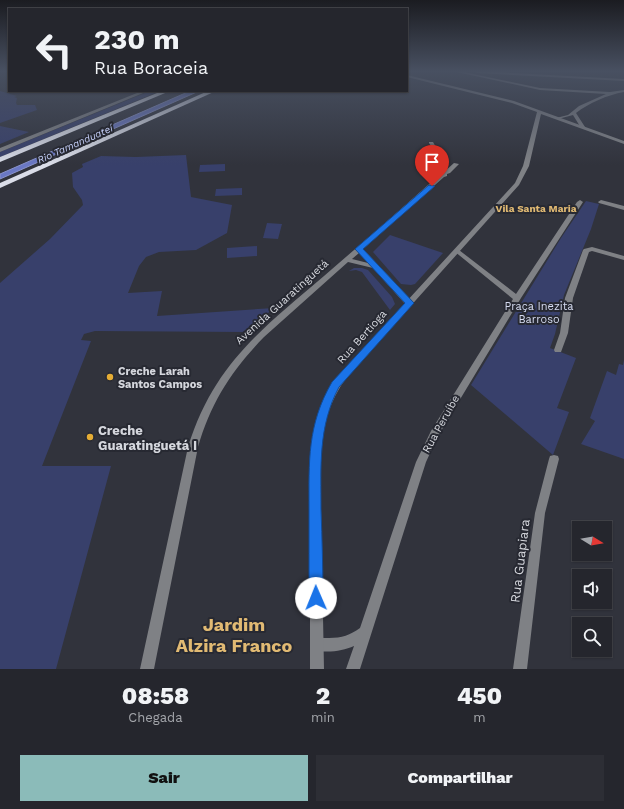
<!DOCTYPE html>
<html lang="pt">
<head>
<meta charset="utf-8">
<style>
	:root { --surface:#25262d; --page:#2d2e35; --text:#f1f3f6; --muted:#a3a5aa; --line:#424349; --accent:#8bbbb9 }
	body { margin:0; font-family:"Work Sans",sans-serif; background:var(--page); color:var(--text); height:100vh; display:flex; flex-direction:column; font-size:15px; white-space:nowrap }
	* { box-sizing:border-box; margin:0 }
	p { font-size:13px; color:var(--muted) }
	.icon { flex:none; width:22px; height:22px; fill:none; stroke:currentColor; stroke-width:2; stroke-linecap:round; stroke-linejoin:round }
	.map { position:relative; height:669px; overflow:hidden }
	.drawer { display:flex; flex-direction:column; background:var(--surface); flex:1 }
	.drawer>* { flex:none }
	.top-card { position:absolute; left:8px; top:8px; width:400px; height:84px; border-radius:0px; box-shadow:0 1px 3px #0004,0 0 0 1px var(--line); background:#25262d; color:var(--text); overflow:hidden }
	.needle { width:26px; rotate:101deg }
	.controls { position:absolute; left:572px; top:521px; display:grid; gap:8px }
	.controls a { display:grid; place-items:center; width:40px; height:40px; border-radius:0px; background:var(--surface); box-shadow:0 1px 3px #0004,0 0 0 1px var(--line); font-size:20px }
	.pin { position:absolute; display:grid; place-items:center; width:34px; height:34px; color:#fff; margin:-41px -17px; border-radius:50% 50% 50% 0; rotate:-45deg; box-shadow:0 0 4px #0007 }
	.pin .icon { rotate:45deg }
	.me { position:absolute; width:44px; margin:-22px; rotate:359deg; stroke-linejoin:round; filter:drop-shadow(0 0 3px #0008) }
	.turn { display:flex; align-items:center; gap:14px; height:84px; padding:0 20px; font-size:18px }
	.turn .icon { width:52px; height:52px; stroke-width:2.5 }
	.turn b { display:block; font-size:28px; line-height:34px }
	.eta { display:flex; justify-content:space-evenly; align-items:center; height:68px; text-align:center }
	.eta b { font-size:24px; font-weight:800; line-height:28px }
	.cta { display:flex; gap:8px; margin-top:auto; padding:8px 20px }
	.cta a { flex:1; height:46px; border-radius:0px; background:var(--accent); color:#111; font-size:16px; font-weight:800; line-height:46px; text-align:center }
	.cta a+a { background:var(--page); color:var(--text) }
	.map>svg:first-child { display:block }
	.green { fill:#38406b }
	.water { fill:#6a78c5; stroke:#8a94cc }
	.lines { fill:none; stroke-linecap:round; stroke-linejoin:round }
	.minor { fill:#7f8185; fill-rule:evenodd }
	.tertiary { fill:#7f8185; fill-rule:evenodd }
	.trunk { fill:#dadde8; fill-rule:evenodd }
	.route { fill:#1a73e8; stroke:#114b97 }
	.poi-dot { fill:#e5ad35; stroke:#272932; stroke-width:1.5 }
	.labels { text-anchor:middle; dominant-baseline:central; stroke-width:4; stroke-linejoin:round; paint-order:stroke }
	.far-water-label { font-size:10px; font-style:italic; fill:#c7d1fb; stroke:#272932 }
	.far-neighbourhood-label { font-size:10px; font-weight:bold; fill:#e1ba73; stroke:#272932 }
	.street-label { font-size:11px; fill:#d5d7dd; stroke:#272932 }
	.park-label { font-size:11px; fill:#d5dbf0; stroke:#272932 }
	.poi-label { font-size:11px; font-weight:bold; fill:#d5d7dd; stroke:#272932; text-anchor:start }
	.near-poi-label { font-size:13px; font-weight:bold; fill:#d5d7dd; stroke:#272932; text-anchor:start }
	.near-street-label { font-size:13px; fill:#d5d7dd; stroke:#272932 }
	.near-district-label { font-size:18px; font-weight:bold; fill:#e1ba73; stroke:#272932 }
</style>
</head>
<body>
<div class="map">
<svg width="624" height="669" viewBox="0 0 624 669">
	<rect width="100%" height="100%" fill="#31333c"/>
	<!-- green -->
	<g class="green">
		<polygon points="0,91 17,96 14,97 17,98 16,103 17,105 35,105 37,110 0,123"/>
		<polygon points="150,91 160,91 0,157 0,152"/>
		<polygon points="0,126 29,132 0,144"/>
		<polygon points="186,155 191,197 232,205 227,233 196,250 159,252 146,257 139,266 128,293 162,291 157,316 274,308 245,332 95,331 84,334 81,340 91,341 42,466 111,466 56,669 0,669 0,283 50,239 83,205 82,200 73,187 72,173 83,167 82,164 101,156 136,157"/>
		<polygon points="225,164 225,171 199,172 200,165"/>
		<polygon points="242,188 242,195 215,196 216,189"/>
		<polygon points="586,201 599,204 591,229 564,295 555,334 550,348 576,358 557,408 569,412 553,455 471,385 561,238"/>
		<polygon points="267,223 282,224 278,239 263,238"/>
		<polygon points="390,235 443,253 415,284 411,285 401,284 373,252"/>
		<polygon points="257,246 257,256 227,258 227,248"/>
		<polygon points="354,268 362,268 368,270 392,297 395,304 390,310 362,272 356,270 349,271"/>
		<polygon points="624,360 624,459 581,444 595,421 590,418 607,371 616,375 619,364 623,365"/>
	</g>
	<!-- water -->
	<polygon class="water" points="190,91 199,91 0,179 0,174"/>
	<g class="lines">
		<!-- minor -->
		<g class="minor">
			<path d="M452 71H459L540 88 610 92 624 90V92C607 95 589 103 576 113L585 127 583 128H581L573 115 558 119 556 118 568 115 579 106 606 94 540 90Z"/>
			<polygon points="476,71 624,79 624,81 477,73"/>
			<polygon points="142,91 148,91 0,152 0,148"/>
			<path d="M429 142H433L437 149 435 168 436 169 445 171 454 163 459 164 450 173 447 174V176L444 177 363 249 412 301 413 303 412 305H406L373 268 348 262 264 337C232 370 211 402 198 447L154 669H140L188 447C214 364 261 330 324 276 361 244 399 211 436 178L430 177 427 172 431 170 429 168 433 149 429 143ZM435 172H440L442 174 434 175 433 173ZM359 253 368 263 352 259Z"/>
			<path d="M580 200 583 202 521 298 438 436 426 462 360 669H346L354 646C342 651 325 654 312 649L310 644 312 639C318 637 323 638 329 638 342 638 350 635 360 628L416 462 431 431 513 299 454 251 457 249 459 250 516 294 577 202Z"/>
			<polygon points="601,200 624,206 624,210 599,203 598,202"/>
			<polygon points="592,247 624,256 624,260 592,251 589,252 573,298 568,333 561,352 555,352 554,350 560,333 565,298 583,250 584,249"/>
			<polygon points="554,455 558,456 559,459 545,513 527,669 513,669 535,513 549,459 550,456"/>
		</g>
		<!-- tertiary -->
		<path class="tertiary" d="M407 75 514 101 624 141V144L541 114 529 166 519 185 347 377C329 401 322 427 320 456L324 669H310V456C313 425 321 398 341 373L515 183 523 166 537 112 512 103 407 77Z"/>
		<!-- trunk -->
		<g class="trunk">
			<polygon points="162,91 170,91 0,162 0,157"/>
			<polygon points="208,91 216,91 0,188 0,183"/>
		</g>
	</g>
	<!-- sky -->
	<linearGradient id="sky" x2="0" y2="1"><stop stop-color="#1b1c21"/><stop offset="0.43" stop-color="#485061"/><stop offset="1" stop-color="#485061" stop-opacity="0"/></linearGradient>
	<rect width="624" height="165" fill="url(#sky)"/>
	<!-- route -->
	<path class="route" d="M429 185 435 186 363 249 414 303 339 387C318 426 321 467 321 509 322 539 323 568 323 598L321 603 316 605 311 603 309 598C309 568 309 539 309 509 309 462 307 425 332 382L405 303 355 249Z"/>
	<!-- markers -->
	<g class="poi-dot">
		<circle cx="110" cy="377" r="4"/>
		<circle cx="90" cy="437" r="4"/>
	</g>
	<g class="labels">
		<!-- far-water labels -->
		<g class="far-water-label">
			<text transform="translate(75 144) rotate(-24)">Rio Tamanduateí</text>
		</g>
		<!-- far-neighbourhood labels -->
		<g class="far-neighbourhood-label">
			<text x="536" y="208">Vila Santa Maria</text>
		</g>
		<!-- street labels -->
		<g class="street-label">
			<text transform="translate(282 302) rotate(-42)">Avenida Guaratinguetá</text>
			<text transform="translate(362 337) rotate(-48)">Rua Bertioga</text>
			<text transform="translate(441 424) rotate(-61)">Rua Peruíbe</text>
		</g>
		<!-- park labels -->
		<g class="park-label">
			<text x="539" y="306">Praça Inezita<tspan x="539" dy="13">Barroso</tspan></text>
		</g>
		<!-- poi labels -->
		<g class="poi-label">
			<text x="118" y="371">Creche Larah<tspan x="118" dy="13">Santos Campos</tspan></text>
		</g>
		<!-- near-poi labels -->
		<g class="near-poi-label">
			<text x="98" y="430">Creche<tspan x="98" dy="15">Guaratinguetá I</tspan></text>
		</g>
		<!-- near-street labels -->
		<g class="near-street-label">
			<text transform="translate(520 561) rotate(-83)">Rua Guapiara</text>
		</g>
		<!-- near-district labels -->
		<g class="near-district-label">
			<text x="234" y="624">Jardim<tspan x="234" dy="21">Alzira Franco</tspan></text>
		</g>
	</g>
</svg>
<div class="controls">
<a><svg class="needle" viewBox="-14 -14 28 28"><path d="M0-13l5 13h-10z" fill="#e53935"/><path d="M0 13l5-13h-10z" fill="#a3a5aa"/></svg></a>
<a><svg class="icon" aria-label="sound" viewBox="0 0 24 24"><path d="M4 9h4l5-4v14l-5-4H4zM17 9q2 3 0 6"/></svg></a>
<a><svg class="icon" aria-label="search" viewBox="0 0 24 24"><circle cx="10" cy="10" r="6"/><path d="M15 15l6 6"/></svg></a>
</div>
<div class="pin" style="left:432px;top:186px;background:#d93025"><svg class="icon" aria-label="arrive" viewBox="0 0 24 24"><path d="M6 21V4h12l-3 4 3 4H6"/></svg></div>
<svg class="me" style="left:316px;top:598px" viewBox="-20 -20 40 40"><circle r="19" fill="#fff"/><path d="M0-13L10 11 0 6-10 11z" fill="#1a73e8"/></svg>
<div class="top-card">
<div class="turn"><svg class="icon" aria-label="left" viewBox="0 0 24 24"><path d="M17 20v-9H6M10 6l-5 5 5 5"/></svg><div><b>230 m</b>Rua Boraceia</div></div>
</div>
</div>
<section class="drawer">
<div class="eta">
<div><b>08:58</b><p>Chegada</p></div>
<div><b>2</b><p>min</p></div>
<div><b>450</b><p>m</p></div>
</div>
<div class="cta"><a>Sair</a><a>Compartilhar</a></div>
</section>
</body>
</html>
